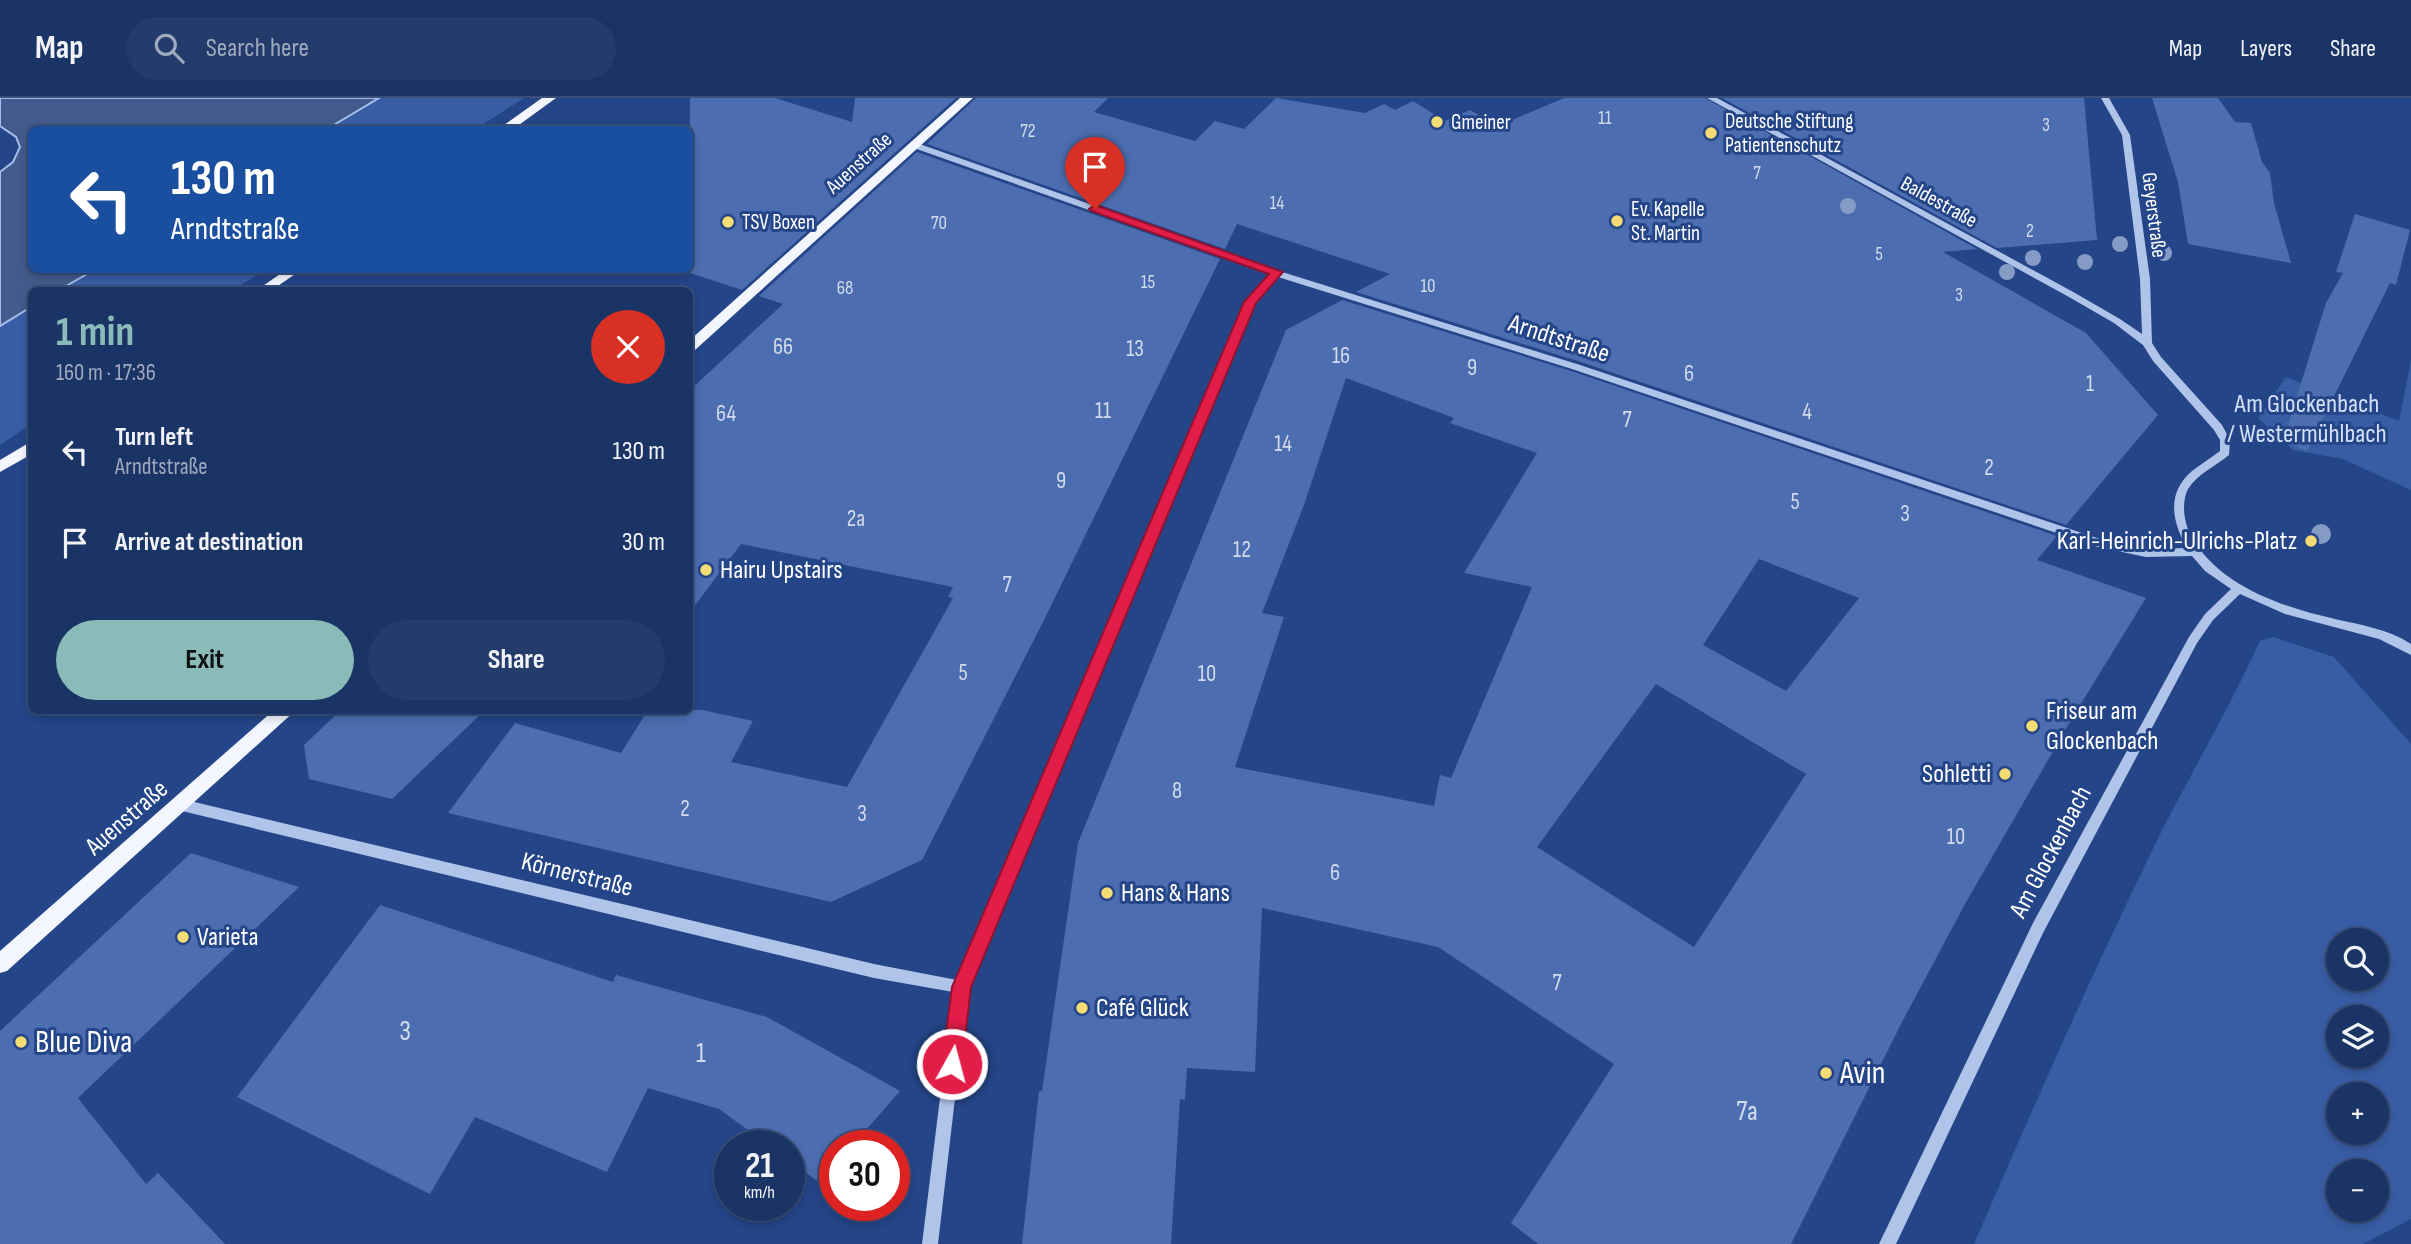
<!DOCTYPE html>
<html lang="en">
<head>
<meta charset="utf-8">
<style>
	:root { --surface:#1b3466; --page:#243c6c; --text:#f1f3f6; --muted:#a0aabf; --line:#394f7a; --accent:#8bbbb9 }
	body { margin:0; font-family:"Sofia Sans Condensed",sans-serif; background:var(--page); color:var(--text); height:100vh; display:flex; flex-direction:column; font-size:26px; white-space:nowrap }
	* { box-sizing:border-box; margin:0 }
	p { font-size:23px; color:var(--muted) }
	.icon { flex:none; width:38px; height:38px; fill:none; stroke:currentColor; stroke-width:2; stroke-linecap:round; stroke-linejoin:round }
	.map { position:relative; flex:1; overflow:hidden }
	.drawer { position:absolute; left:28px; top:189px; width:665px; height:427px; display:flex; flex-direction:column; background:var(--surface); border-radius:10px; box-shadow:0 4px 10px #0003,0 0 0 2px var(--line) }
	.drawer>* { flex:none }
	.banner { position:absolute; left:28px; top:28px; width:665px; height:147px; border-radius:10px; box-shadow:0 4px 10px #0003,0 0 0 2px var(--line); background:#1a4fa0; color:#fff; overflow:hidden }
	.fabs { position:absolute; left:2326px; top:830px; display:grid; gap:14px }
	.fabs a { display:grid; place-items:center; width:63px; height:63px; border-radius:50%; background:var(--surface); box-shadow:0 4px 10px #0003,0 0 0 2px var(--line); font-size:35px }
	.speed { position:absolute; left:714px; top:1032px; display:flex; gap:14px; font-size:35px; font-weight:700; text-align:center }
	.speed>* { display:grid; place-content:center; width:91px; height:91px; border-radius:50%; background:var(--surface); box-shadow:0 4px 10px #0003,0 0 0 2px var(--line); line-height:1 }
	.speed small { font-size:18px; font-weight:400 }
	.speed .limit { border:10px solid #d22; background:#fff; color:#111 }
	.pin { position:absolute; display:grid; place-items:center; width:60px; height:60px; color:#fff; margin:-72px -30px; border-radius:50% 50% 50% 0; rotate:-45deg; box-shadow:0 0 7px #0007 }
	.pin .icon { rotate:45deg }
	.me { position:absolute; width:77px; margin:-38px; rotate:7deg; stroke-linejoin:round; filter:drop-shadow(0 0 5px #0008) }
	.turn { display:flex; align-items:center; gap:24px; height:147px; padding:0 28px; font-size:32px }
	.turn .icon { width:91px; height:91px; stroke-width:2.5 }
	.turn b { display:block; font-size:49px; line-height:60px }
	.round { display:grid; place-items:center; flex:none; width:74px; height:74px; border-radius:37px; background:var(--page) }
	.summary { display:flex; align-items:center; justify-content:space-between; height:119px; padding:0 28px }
	h1 { font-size:42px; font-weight:700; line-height:52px; color:var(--accent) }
	.cta { display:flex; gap:14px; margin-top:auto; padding:14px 28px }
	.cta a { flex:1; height:80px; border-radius:42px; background:var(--accent); color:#111; font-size:28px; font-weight:700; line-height:80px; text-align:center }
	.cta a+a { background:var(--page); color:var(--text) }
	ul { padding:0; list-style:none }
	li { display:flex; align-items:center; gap:21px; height:91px; padding:0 28px }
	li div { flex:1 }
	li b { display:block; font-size:26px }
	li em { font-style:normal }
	header { display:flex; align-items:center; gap:42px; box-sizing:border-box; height:98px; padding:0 35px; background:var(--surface); border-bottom:2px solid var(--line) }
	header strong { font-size:33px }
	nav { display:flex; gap:38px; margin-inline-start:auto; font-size:24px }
	.search { width:490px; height:63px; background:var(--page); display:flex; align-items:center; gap:18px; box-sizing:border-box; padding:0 24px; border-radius:38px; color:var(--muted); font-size:26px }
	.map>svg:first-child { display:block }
	.green { fill:#395da5; fill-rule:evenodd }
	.water { fill:#435b8c; stroke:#a4bdea; stroke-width:2 }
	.building { fill:#4c6eb0; fill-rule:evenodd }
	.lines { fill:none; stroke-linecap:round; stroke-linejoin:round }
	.minor { fill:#b0c4e9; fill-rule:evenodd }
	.major { fill:#f3f6fe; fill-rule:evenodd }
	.tree { fill:#859ac5 }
	.route { fill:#e11d48; stroke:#92132f; stroke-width:2 }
	.poi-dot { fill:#f4dc74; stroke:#244588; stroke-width:2.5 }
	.labels { text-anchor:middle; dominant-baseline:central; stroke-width:6; stroke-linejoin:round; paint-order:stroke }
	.far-number-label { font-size:19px; fill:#d2dbeb }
	.far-poi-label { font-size:21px; fill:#fff; stroke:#244588; text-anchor:start }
	.far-street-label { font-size:21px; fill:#fff; stroke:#244588 }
	.number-label { font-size:23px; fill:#d2dbeb }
	.street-label { font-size:26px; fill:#fff; stroke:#244588 }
	.park-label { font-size:26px; fill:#d4e0f7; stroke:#244588 }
	.poi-label { font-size:26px; fill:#fff; stroke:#244588; text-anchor:start }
	.near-number-label { font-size:28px; fill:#d2dbeb }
	.near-poi-label { font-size:32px; fill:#fff; stroke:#244588; text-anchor:start }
</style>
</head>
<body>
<header>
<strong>Map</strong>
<div class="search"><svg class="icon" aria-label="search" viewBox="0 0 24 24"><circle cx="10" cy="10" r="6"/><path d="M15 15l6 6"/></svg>Search here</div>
<nav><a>Map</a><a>Layers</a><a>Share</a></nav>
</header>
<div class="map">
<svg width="2411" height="1146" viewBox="0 0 2411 1146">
	<rect width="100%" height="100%" fill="#244588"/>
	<!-- green -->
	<g class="green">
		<polygon points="379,0 524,0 476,31 327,32"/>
		<polygon points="94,172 265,172 233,192 59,192"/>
		<polygon points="31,209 31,326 0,347 0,228"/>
		<polygon points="2411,262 2411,392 2343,361 2293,352 2258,320 2286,279 2399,323"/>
		<path d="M2273 539 2334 559 2411 646V1121L2363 1146H1974C2031 1015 2088 884 2151 755 2185 684 2227 616 2260 543ZM2338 842H2376V880H2338ZM2338 919H2376V957H2338ZM2338 996H2376V1034H2338ZM2338 1073H2376V1111H2338Z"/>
	</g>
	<!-- water -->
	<polygon class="water" points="0,0 379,0 327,31 32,32 32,172 94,172 59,192 32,192 31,209 0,228 0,74 13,64 20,49 16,39 0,28"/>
	<!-- building -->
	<g class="building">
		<polygon points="690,0 775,0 852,24 855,0 956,0 742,192 690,175"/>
		<polygon points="976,0 1108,0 1094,14 1195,43 1215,23 1244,31 1276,0 1365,15 1384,6 1395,12 1413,3 1445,23 1470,12 1498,28 1564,0 1705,0 1977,151 1943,154 2086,235 2158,317 2066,427 1581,264 1356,194 1390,176 1237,126 1225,151 927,46"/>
		<polygon points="1722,0 2084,0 2097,142 1997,150"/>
		<polygon points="2152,0 2218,0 2235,24 2251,25 2262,64 2270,75 2274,105 2291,165 2188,146 2178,84"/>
		<polygon points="917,54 1220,161 1045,520 922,762 831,804 448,715 515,625 621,655 648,612 702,612 753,623 731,664 847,689 953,500 948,499 953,489 741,446 690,514 690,292 783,206 759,198"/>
		<polygon points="2355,116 2410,132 2396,187 2390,185 2307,353 2283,343 2326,205 2343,175 2336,174"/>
		<path d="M1342 202 1571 273 2057 438 2037 462 2146 500 2074 617 1965 806 1902 924 1791 1146H1538L1511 1125 1614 966 1438 849 1262 810 1255 974 1187 970 1185 1002 1180 1001 1171 1146H1022L1039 993H1042L1078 745 1286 232ZM1346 280 1454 320 1450 325 1537 355 1464 475 1532 489 1451 680 1440 677 1434 708 1235 669 1284 519 1262 515 1304 407ZM1759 461 1859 500 1786 593 1703 547ZM1656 586 1806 676 1694 849 1537 749Z"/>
		<polygon points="341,612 485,612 392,701 309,681 304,647"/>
		<polygon points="191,755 299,789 78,1000 146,1086 158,1075 225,1146 0,1146 0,933"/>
		<polygon points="380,807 613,884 616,877 767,919 900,993 852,1048 835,1048 835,1068 820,1085 789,1062 789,1048 770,1048 719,1011 648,990 607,1074 475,1019 430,1096 237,999"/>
	</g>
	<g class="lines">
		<!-- minor -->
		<path class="minor" d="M1707 0H1717L2075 195 2120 221 2142 236 2140 181 2122 37 2101 0H2109L2130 37 2150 181 2152 245 2161 259 2222 327 2230 342 2229 357C2216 368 2197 376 2188 391 2181 405 2184 425 2191 438 2219 488 2282 509 2335 521 2361 527 2388 531 2411 546V557L2379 541 2285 516 2240 496 2213 522 2197 545 2043 835 1896 1146H1879L2033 825 2189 539 2205 516 2231 491 2205 473 2192 458 2146 459 2098 449 1572 271 1278 179 1255 205 968 889 938 1146H922L953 894 874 880 182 713 177 711 175 707 177 703 182 701 874 866 957 882 1246 204 1270 176 911 49 910 47 914 44 1279 173 1580 267 2103 442 2146 451 2187 450C2172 424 2166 395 2192 373 2201 366 2211 360 2220 353V342L2214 332 2153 263 2143 247 2114 225 2069 199Z"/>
		<!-- major -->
		<g class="major">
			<polygon points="542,0 556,0 512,32 497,32"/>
			<polygon points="960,0 973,0 695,252 690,253 690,242"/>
			<polygon points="286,172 301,172 272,192 257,192"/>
			<polygon points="32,343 32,356 0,374 0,362"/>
			<polygon points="274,612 296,612 7,873 0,875 0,853"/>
		</g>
	</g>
	<!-- trees -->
	<g class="tree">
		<circle cx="1848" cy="108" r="8"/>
		<circle cx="2120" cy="146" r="8"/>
		<circle cx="2164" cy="155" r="8"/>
		<circle cx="2033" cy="160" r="8"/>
		<circle cx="2085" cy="164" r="8"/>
		<circle cx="2007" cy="174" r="8"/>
		<circle cx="2321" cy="436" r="10"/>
	</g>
	<!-- route -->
	<polygon class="route" points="1095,107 1283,174 1256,205 971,889 962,966 959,973 952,976 945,973 942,966 952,889 1244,204 1269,176 1091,113 1089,111"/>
	<!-- markers -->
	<g class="poi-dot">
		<circle cx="1437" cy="24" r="7"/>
		<circle cx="1711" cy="35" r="7"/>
		<circle cx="1617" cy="123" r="7"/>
		<circle cx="728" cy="124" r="7"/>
		<circle cx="2311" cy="443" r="7"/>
		<circle cx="706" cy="472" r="7"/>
		<circle cx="2032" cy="628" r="7"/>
		<circle cx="2005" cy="676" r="7"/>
		<circle cx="1107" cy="795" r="7"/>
		<circle cx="183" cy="839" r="7"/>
		<circle cx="1082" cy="910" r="7"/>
		<circle cx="21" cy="944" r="7"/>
		<circle cx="1826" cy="975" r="7"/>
	</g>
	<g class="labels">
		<!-- far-number labels -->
		<g class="far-number-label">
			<text x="1605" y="20">11</text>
			<text x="2046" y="27">3</text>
			<text x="1028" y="33">72</text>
			<text x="1757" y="75">7</text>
			<text x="1277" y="105">14</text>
			<text x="939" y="125">70</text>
			<text x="2030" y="133">2</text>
			<text x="1879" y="156">5</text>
			<text x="1148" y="184">15</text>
			<text x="1428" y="188">10</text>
			<text x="845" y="190">68</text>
			<text x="1959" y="197">3</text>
		</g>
		<!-- far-poi labels -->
		<g class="far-poi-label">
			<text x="1725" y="23">Deutsche Stiftung<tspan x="1725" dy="24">Patientenschutz</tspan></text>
			<text x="1451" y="24">Gmeiner</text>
			<text x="1631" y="111">Ev. Kapelle<tspan x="1631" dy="24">St. Martin</tspan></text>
			<text x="742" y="124">TSV Boxen</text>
		</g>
		<!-- far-street labels -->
		<g class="far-street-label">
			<text transform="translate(859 65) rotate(-42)">Auenstraße</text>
			<text transform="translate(1939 104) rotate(29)">Baldestraße</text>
			<text transform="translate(2154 117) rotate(83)">Geyerstraße</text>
		</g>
		<!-- number labels -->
		<g class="number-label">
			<text x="783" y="249">66</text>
			<text x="1135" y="251">13</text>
			<text x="1341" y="258">16</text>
			<text x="1472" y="270">9</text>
			<text x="1689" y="276">6</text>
			<text x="2090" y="286">1</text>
			<text x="1103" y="313">11</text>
			<text x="1807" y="314">4</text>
			<text x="726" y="316">64</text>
			<text x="1627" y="322">7</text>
			<text x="1283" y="346">14</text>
			<text x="1989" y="370">2</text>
			<text x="1061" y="383">9</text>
			<text x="1795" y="404">5</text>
			<text x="1905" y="416">3</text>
			<text x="856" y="421">2a</text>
			<text x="1242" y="452">12</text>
			<text x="1007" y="487">7</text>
			<text x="963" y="575">5</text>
			<text x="1207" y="576">10</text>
			<text x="1177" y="693">8</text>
			<text x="685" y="711">2</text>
			<text x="862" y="716">3</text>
			<text x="1956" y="739">10</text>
			<text x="1335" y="775">6</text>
			<text x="1557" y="885">7</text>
		</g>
		<!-- street labels -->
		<g class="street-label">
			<text transform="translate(1559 241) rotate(18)">Arndtstraße</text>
			<text transform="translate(127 720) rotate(-41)">Auenstraße</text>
			<text transform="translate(2051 754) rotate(-62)">Am Glockenbach</text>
			<text transform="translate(577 777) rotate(14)">Körnerstraße</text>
		</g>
		<!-- park labels -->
		<g class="park-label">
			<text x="2307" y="306">Am Glockenbach<tspan x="2307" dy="30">/ Westermühlbach</tspan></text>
		</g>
		<!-- poi labels -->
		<g class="poi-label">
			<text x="2297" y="443" text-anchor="end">Karl-Heinrich-Ulrichs-Platz</text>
			<text x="720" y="472">Hairu Upstairs</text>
			<text x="2046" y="613">Friseur am<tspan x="2046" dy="30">Glockenbach</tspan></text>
			<text x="1991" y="676" text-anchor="end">Sohletti</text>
			<text x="1121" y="795">Hans &amp; Hans</text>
			<text x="197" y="839">Varieta</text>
			<text x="1096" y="910">Café Glück</text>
		</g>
		<!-- near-number labels -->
		<g class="near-number-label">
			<text x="405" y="933">3</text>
			<text x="701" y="955">1</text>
			<text x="1747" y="1013">7a</text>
		</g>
		<!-- near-poi labels -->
		<g class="near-poi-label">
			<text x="35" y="944">Blue Diva</text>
			<text x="1840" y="975">Avin</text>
		</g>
	</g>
</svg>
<div class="fabs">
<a><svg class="icon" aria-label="search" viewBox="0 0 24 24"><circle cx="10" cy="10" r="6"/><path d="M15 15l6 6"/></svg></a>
<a><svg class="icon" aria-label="layers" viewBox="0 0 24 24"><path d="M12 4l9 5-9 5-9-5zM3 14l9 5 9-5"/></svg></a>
<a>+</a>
<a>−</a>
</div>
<div class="speed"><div>21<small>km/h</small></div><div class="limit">30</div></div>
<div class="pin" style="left:1095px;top:111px;background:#d93025"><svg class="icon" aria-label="arrive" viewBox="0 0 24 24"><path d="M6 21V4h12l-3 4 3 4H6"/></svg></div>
<svg class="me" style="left:952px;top:966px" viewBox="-20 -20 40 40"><circle r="17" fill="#e11d48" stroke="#fff" stroke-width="3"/><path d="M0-11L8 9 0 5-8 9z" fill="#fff"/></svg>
<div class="banner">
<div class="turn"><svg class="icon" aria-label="left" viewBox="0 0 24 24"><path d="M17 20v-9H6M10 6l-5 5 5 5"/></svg><div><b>130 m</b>Arndtstraße</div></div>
</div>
<section class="drawer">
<div class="summary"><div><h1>1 min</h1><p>160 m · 17:36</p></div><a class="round" style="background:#d93025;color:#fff"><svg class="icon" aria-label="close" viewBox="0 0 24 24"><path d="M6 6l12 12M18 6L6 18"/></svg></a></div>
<ul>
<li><svg class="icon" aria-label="left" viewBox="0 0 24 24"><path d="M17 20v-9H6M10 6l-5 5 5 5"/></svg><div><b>Turn left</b><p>Arndtstraße</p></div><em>130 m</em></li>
<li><svg class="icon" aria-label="arrive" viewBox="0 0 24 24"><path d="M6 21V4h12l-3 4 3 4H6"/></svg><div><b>Arrive at destination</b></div><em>30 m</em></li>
</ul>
<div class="cta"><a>Exit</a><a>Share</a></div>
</section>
</div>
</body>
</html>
